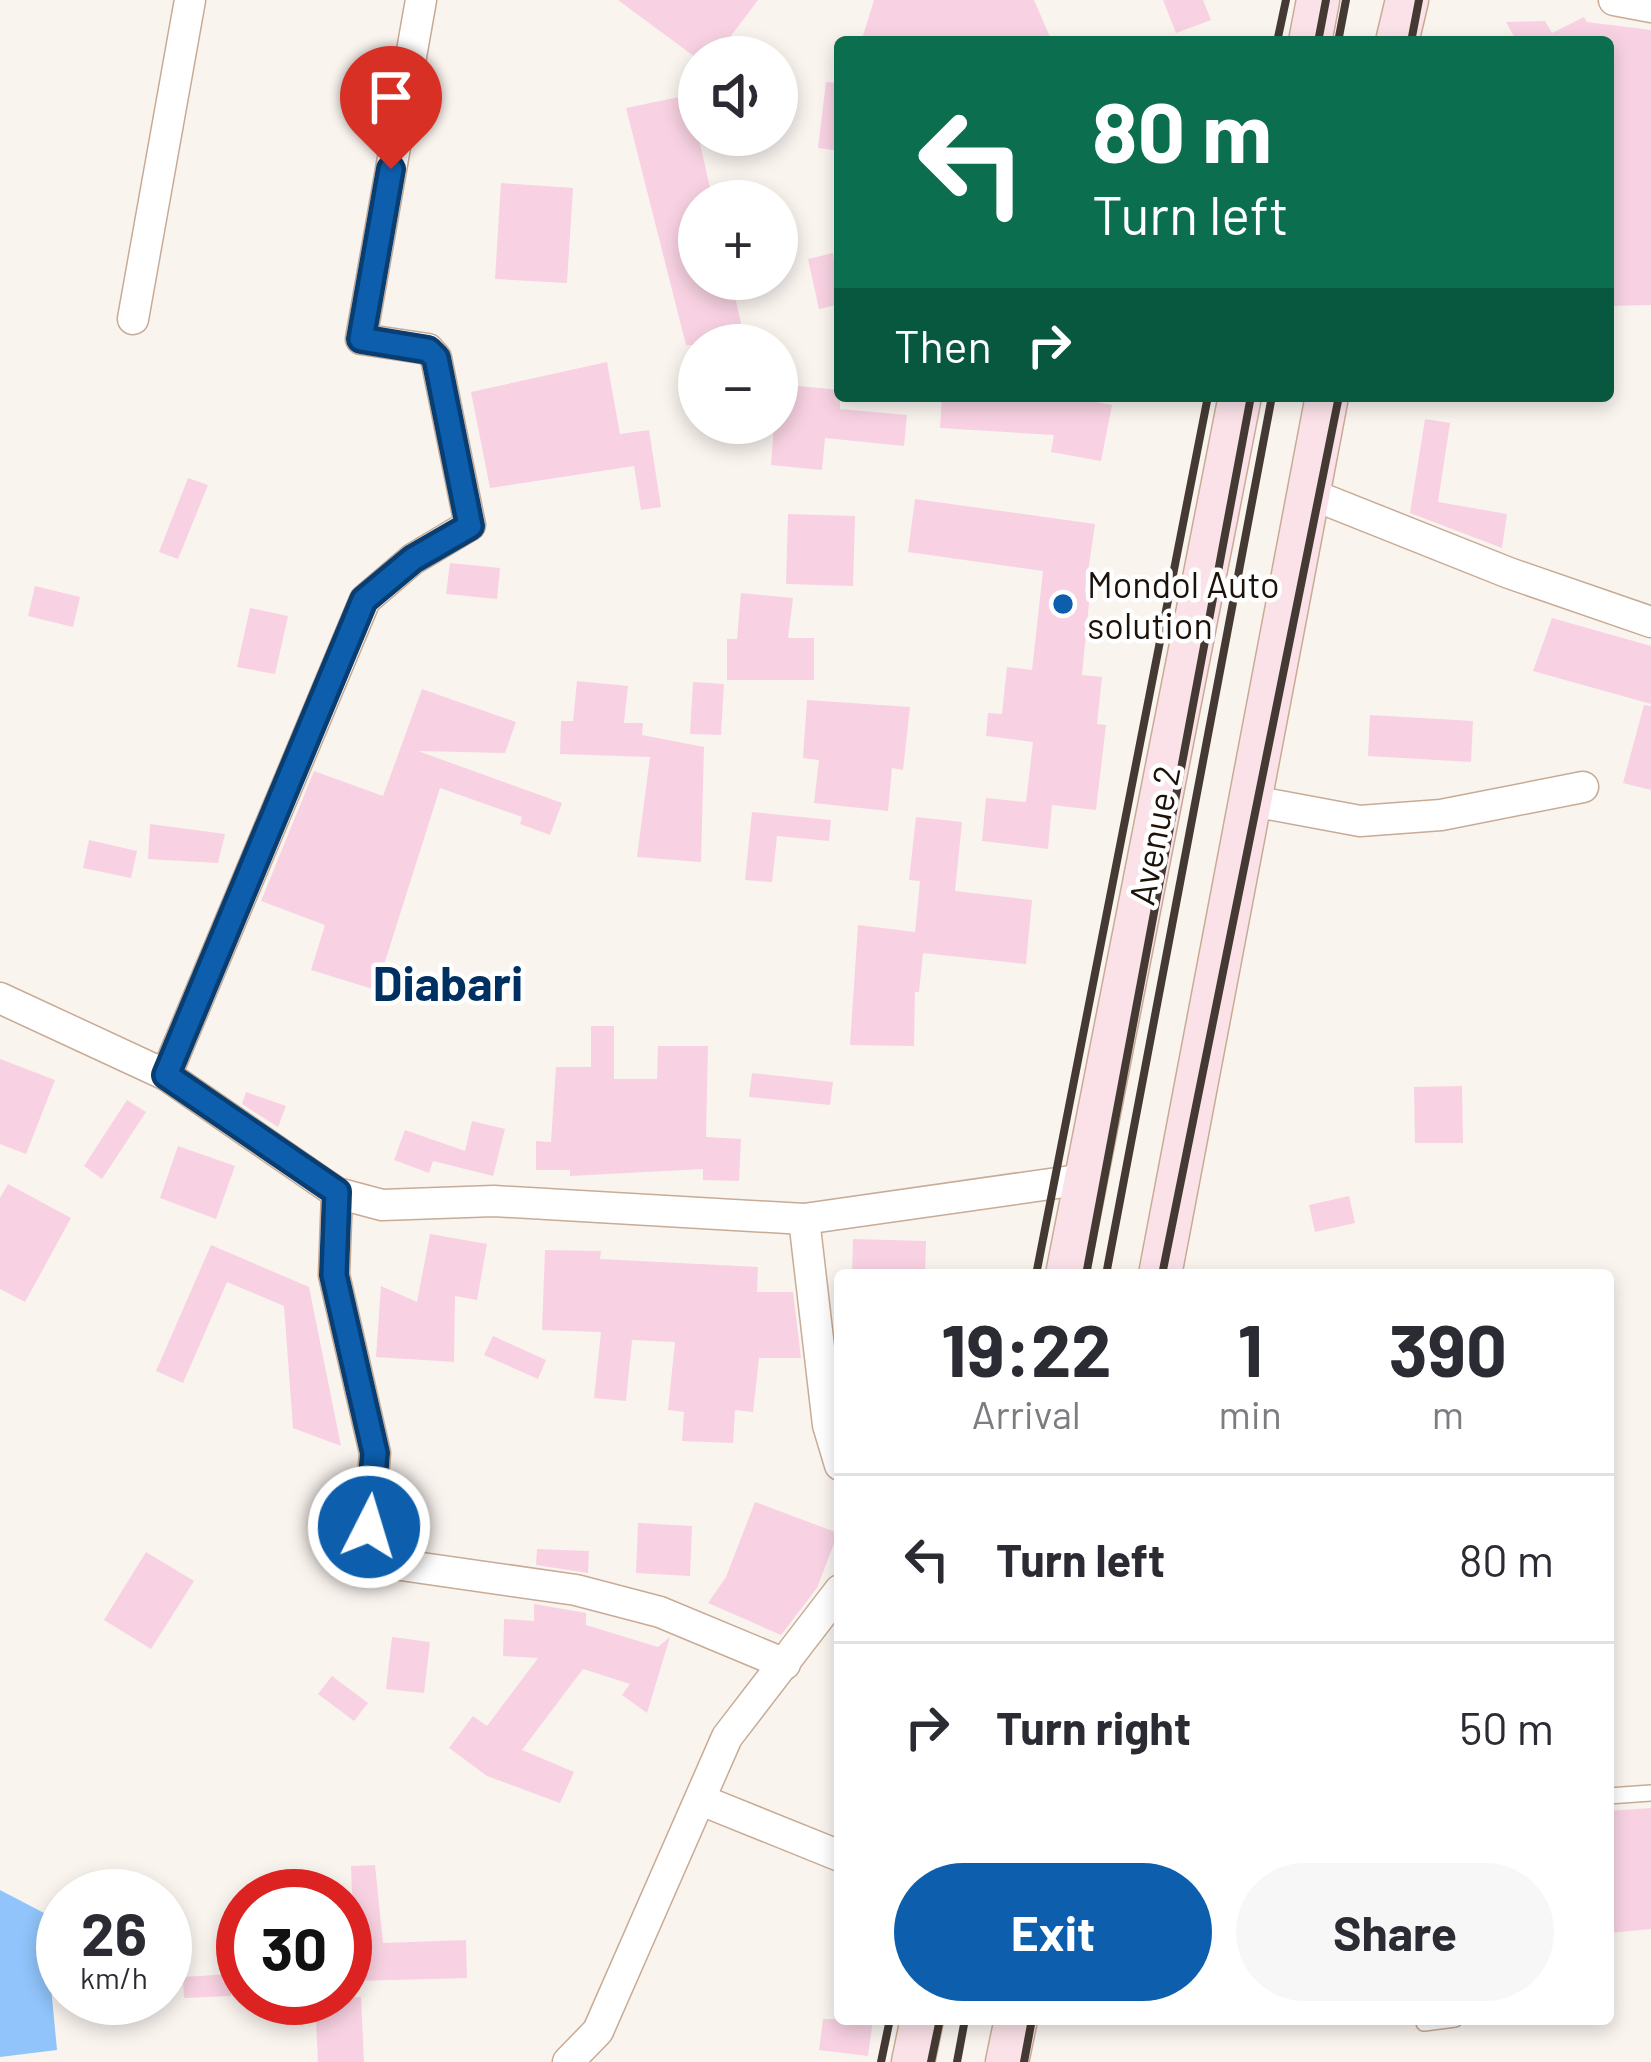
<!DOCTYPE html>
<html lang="en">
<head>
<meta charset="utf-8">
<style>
	:root { --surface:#fff; --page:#f7f7f7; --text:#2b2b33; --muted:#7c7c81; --line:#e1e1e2; --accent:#0d5fae }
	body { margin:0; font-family:Barlow,sans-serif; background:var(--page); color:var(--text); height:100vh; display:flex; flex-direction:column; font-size:45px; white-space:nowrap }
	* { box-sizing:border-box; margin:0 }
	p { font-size:39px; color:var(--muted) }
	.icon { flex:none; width:66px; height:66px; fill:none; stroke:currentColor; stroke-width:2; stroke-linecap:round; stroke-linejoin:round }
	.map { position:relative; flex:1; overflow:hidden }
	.drawer { position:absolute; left:834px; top:1269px; width:780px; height:756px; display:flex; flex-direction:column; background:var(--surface); border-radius:12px; box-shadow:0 6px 18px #0003 }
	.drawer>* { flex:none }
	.banner { position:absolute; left:834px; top:36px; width:780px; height:366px; border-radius:12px; box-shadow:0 6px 18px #0003; background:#0b6e4f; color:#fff; overflow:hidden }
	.tools { position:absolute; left:678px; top:36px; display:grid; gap:24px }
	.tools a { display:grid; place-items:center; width:120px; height:120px; border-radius:50%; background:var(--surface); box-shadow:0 6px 18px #0003; font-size:60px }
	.speed { position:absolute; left:36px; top:1869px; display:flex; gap:24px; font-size:60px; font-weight:700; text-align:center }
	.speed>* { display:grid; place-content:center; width:156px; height:156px; border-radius:50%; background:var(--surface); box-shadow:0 6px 18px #0003; line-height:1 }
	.speed small { font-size:30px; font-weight:400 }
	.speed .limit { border:18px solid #d22; background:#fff; color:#111 }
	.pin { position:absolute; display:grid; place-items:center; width:102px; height:102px; color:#fff; margin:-123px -51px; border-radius:50% 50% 50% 0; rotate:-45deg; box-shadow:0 0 12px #0007 }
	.pin .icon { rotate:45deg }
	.me { position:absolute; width:132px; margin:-66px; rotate:5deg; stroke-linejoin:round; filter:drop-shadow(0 0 9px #0008) }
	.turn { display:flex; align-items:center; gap:42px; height:252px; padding:0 60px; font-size:54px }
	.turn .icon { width:156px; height:156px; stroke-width:2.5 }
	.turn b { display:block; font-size:84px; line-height:102px }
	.then { display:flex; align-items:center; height:114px; padding:0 60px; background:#0003; gap:24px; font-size:45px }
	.eta { display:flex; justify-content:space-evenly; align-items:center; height:204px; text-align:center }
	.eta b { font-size:72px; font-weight:700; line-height:84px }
	.button { display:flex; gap:24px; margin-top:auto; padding:24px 60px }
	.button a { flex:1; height:138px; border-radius:72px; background:var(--accent); color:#fff; font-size:48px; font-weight:700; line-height:138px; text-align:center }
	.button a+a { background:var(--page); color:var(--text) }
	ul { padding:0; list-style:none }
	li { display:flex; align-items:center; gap:36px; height:168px; padding:0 60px; border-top:3px solid var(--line) }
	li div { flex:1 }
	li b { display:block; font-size:45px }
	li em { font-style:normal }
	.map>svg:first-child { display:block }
	.water { fill:#90c4fa }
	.building { fill:#f8d2e2 }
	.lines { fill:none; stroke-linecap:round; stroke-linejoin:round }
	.lane-casing { stroke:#c8ab95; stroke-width:18 }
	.street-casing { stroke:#c8ab95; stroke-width:33 }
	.secondary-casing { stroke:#c8ab95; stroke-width:45 }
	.lane { stroke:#fff; stroke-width:15 }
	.street { stroke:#fff; stroke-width:30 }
	.secondary { stroke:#fbe2e9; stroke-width:42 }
	.rail { stroke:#443a33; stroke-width:8 }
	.route-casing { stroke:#083e71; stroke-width:30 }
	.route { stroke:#0d5fae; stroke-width:21 }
	.poi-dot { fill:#0d5fae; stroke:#fff; stroke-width:4.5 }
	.labels { text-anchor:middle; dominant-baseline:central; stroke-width:9; stroke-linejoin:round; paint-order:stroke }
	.poi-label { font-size:36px; fill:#1d120a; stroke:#fff; text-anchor:start }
	.street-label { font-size:36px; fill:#1d120a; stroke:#fff }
	.district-label { font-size:48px; font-weight:bold; fill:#003061; stroke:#fff }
</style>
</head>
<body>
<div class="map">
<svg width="1651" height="2062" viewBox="0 0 1651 2062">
	<rect width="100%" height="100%" fill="#faf4ef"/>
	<!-- water -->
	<polygon class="water" points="0,1890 44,1913 57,2050 0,2057"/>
	<!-- building -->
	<g class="building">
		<polygon points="618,0 758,0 715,57 695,57"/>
		<polygon points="874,0 1034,0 1050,37 1038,42 861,42"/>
		<polygon points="1163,0 1203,0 1211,20 1176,33"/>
		<polygon points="1584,17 1587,22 1651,30 1651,305 1608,306 1608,42 1517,42 1506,22 1545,21 1552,33"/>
		<polygon points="826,82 840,83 840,151 818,148"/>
		<polygon points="689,95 713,201 699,201 699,279 731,279 746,345 686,345 626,108"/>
		<polygon points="501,183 573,188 567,283 495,279"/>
		<polygon points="833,253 840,304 819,309 808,259"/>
		<polygon points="607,362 620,434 649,430 661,507 641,510 634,466 490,488 471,392"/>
		<polygon points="777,384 840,390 840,409 907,415 904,446 825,438 822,470 771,465"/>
		<polygon points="942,396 1065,396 1112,405 1101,461 1051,452 1054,435 940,428"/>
		<polygon points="1425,419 1450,423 1438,502 1507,514 1502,548 1410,513"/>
		<polygon points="188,478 208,485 178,559 159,552"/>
		<polygon points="915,499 1095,524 1085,592 1090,593 1082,675 1102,677 1097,724 1106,725 1096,810 1052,805 1048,849 982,841 986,798 1026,802 1033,742 986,736 988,713 1002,714 1007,667 1032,670 1043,571 908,552"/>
		<polygon points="788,514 855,516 853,586 786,584"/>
		<polygon points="450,563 500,568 497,599 446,594"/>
		<polygon points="35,586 80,597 73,627 28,616"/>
		<polygon points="741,593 793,598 788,638 814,638 814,680 727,680 727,639 737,639"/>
		<polygon points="250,608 288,616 275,674 237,667"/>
		<polygon points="1552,618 1651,646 1651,704 1533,671"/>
		<polygon points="577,681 628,686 624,723 643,723 642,735 704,747 701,862 637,857 650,757 560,754 561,721 573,721"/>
		<polygon points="693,682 724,684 721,735 690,734"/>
		<polygon points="422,689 516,722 505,753 418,751 562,803 550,835 520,824 522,817 440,788 376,990 311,970 325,925 261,901 314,771 383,796"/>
		<polygon points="807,700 910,707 903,770 892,768 888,811 814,803 819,760 803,758"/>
		<polygon points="1644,705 1651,706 1651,790 1623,783"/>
		<polygon points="1370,715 1473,721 1471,762 1368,756"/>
		<polygon points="752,812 831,820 829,841 777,836 772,882 745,880"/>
		<polygon points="916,817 962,822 955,891 1032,900 1026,964 923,953 919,992 915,992 914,1046 850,1045 858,925 915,932 920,881 909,880"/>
		<polygon points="150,824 225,834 218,863 148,859"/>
		<polygon points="89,840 137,851 131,878 83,868"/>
		<polygon points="591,1026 614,1026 614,1079 657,1079 658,1046 708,1046 706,1137 741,1139 739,1181 703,1180 703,1169 570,1176 570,1170 536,1170 536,1141 551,1142 556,1067 591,1067"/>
		<polygon points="0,1059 55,1080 26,1154 0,1144"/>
		<polygon points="752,1073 833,1082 830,1105 749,1097"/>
		<polygon points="1462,1086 1463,1143 1415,1143 1414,1087"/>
		<polygon points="246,1092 286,1106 278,1127 242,1104"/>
		<polygon points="127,1100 146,1112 102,1179 84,1166"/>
		<polygon points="472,1121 505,1129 493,1176 433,1161 429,1173 394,1160 405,1130 465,1151"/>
		<polygon points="178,1146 235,1166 216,1219 160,1198"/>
		<polygon points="8,1184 71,1218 25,1302 0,1289 0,1198"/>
		<polygon points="1349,1196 1355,1223 1315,1232 1309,1205"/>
		<polygon points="430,1234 487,1244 477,1300 455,1296 454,1362 376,1357 381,1286 417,1302"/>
		<polygon points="853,1239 926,1241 925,1275 852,1275"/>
		<polygon points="211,1245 309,1287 341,1446 293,1428 284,1306 227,1282 183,1383 156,1371"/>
		<polygon points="545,1250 601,1251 600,1259 758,1267 757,1292 793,1292 801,1358 759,1358 753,1412 735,1410 733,1443 682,1441 684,1412 668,1410 675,1342 632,1340 626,1401 594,1398 601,1332 542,1330"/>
		<polygon points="493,1336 546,1360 538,1379 484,1355"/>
		<polygon points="755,1502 838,1533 817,1588 781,1635 708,1603 726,1577"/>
		<polygon points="638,1523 692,1526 690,1576 636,1573"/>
		<polygon points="537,1549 589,1551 588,1573 536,1565"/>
		<polygon points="146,1552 194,1581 151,1649 104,1620"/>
		<polygon points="534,1604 586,1613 586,1625 658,1647 670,1637 647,1713 622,1695 630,1684 583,1669 522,1750 574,1772 560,1803 487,1776 449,1748 473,1716 487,1726 538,1658 503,1656 504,1619 534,1621"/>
		<polygon points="392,1637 430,1642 424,1693 386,1689"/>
		<polygon points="332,1676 368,1703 354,1721 318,1694"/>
		<polygon points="1651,1808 1651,1929 1608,1933 1608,1811"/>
		<polygon points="375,1865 383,1943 466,1940 467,1978 355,1981 351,1866"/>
		<polygon points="230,1974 231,1996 184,1998 183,1977"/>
		<polygon points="361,1997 364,2062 318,2062 315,1999"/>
		<polygon points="823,2019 873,2019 868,2056 819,2050"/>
	</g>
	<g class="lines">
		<!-- lane casing -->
		<g class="lane-casing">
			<g id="lane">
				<polyline points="1608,1796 1651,1793"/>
				<polyline points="1423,2019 1424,2023 1455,2019"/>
			</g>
		</g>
		<!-- street casing -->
		<g class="street-casing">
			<g id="street">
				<polyline points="1614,0 1651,7"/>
				<polyline points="133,319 190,0"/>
				<polyline points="1308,493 1509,573 1651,622"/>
				<polyline points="1252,801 1360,821 1441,815 1583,787"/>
				<polyline points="0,998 166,1075 337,1193 382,1205 494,1201 804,1219 828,1425 840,1465"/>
				<polyline points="166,1075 365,600 413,559 470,525 436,358 428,349 361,339 421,0"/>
				<polyline points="337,1193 334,1275 375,1453 369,1527 378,1548 401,1565 576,1590 660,1612 785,1664"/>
				<polyline points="804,1219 1085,1179"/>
				<polyline points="701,1800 840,1856"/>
				<polyline points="568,2062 598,2031 727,1737 840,1590"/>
			</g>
		</g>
		<!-- secondary casing -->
		<g class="secondary-casing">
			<g id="secondary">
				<polyline points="1310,42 1318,0"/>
				<polyline points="1397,42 1407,0"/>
				<polyline points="1067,1275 1240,396"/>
				<polyline points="1160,1275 1327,396"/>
				<polyline points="913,2062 922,2019"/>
				<polyline points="1007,2062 1016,2019"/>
			</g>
		</g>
		<!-- lane -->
		<use href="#lane" class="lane"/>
		<!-- street -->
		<use href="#street" class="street"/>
		<!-- secondary -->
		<use href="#secondary" class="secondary"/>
		<!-- rail -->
		<g class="rail">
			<polyline points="1277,42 1286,0"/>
			<polyline points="1318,42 1326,0"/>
			<polyline points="1338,42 1346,0"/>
			<polyline points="1411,42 1419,0"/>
			<polyline points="1036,1275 1208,396"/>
			<polyline points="1086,1275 1251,396"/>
			<polyline points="1106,1275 1272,396"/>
			<polyline points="1162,1275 1339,396"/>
			<polyline points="881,2062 890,2019"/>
			<polyline points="931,2062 940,2019"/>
			<polyline points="957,2062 965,2019"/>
			<polyline points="1024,2062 1032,2019"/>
		</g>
	</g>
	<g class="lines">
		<!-- route casing -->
		<g class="route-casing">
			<polyline id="route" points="369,1527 375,1453 334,1275 337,1192 166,1075 364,600 413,559 470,526 436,358 428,350 361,339 391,169"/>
		</g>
		<!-- route -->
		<use href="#route" class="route"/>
	</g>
	<!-- markers -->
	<circle class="poi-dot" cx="1063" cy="604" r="12"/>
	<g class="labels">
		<!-- poi labels -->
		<g class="poi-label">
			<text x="1087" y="583">Mondol Auto<tspan x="1087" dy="41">solution</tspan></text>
		</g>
		<!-- street labels -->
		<g class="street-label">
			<text transform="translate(1153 835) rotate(-79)">Avenue 2</text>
		</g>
		<!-- district labels -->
		<g class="district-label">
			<text x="448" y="982">Diabari</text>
		</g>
	</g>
</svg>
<div class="tools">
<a><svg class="icon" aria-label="sound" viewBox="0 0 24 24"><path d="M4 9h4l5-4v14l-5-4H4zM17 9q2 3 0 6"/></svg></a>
<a>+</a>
<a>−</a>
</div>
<div class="speed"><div>26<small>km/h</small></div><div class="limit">30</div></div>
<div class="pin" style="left:391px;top:169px;background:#d93025"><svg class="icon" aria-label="arrive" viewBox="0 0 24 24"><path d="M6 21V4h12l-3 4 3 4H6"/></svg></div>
<svg class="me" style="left:369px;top:1527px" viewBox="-20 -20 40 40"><circle r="17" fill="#0d5fae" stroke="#fff" stroke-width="3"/><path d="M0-11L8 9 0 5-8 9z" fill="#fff"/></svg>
<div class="banner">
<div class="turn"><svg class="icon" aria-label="left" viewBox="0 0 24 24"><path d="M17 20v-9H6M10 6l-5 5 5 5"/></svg><div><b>80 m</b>Turn left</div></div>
<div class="then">Then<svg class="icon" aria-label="right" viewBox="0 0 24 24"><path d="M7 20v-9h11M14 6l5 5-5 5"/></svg></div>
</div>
<section class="drawer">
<div class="eta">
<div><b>19:22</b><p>Arrival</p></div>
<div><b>1</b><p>min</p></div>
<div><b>390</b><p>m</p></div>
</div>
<ul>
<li><svg class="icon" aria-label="left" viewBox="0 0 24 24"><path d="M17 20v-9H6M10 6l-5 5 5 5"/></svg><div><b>Turn left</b></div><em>80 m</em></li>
<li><svg class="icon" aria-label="right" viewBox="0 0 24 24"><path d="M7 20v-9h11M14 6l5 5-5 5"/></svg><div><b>Turn right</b></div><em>50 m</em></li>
</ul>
<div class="button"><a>Exit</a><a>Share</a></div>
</section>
</div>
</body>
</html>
